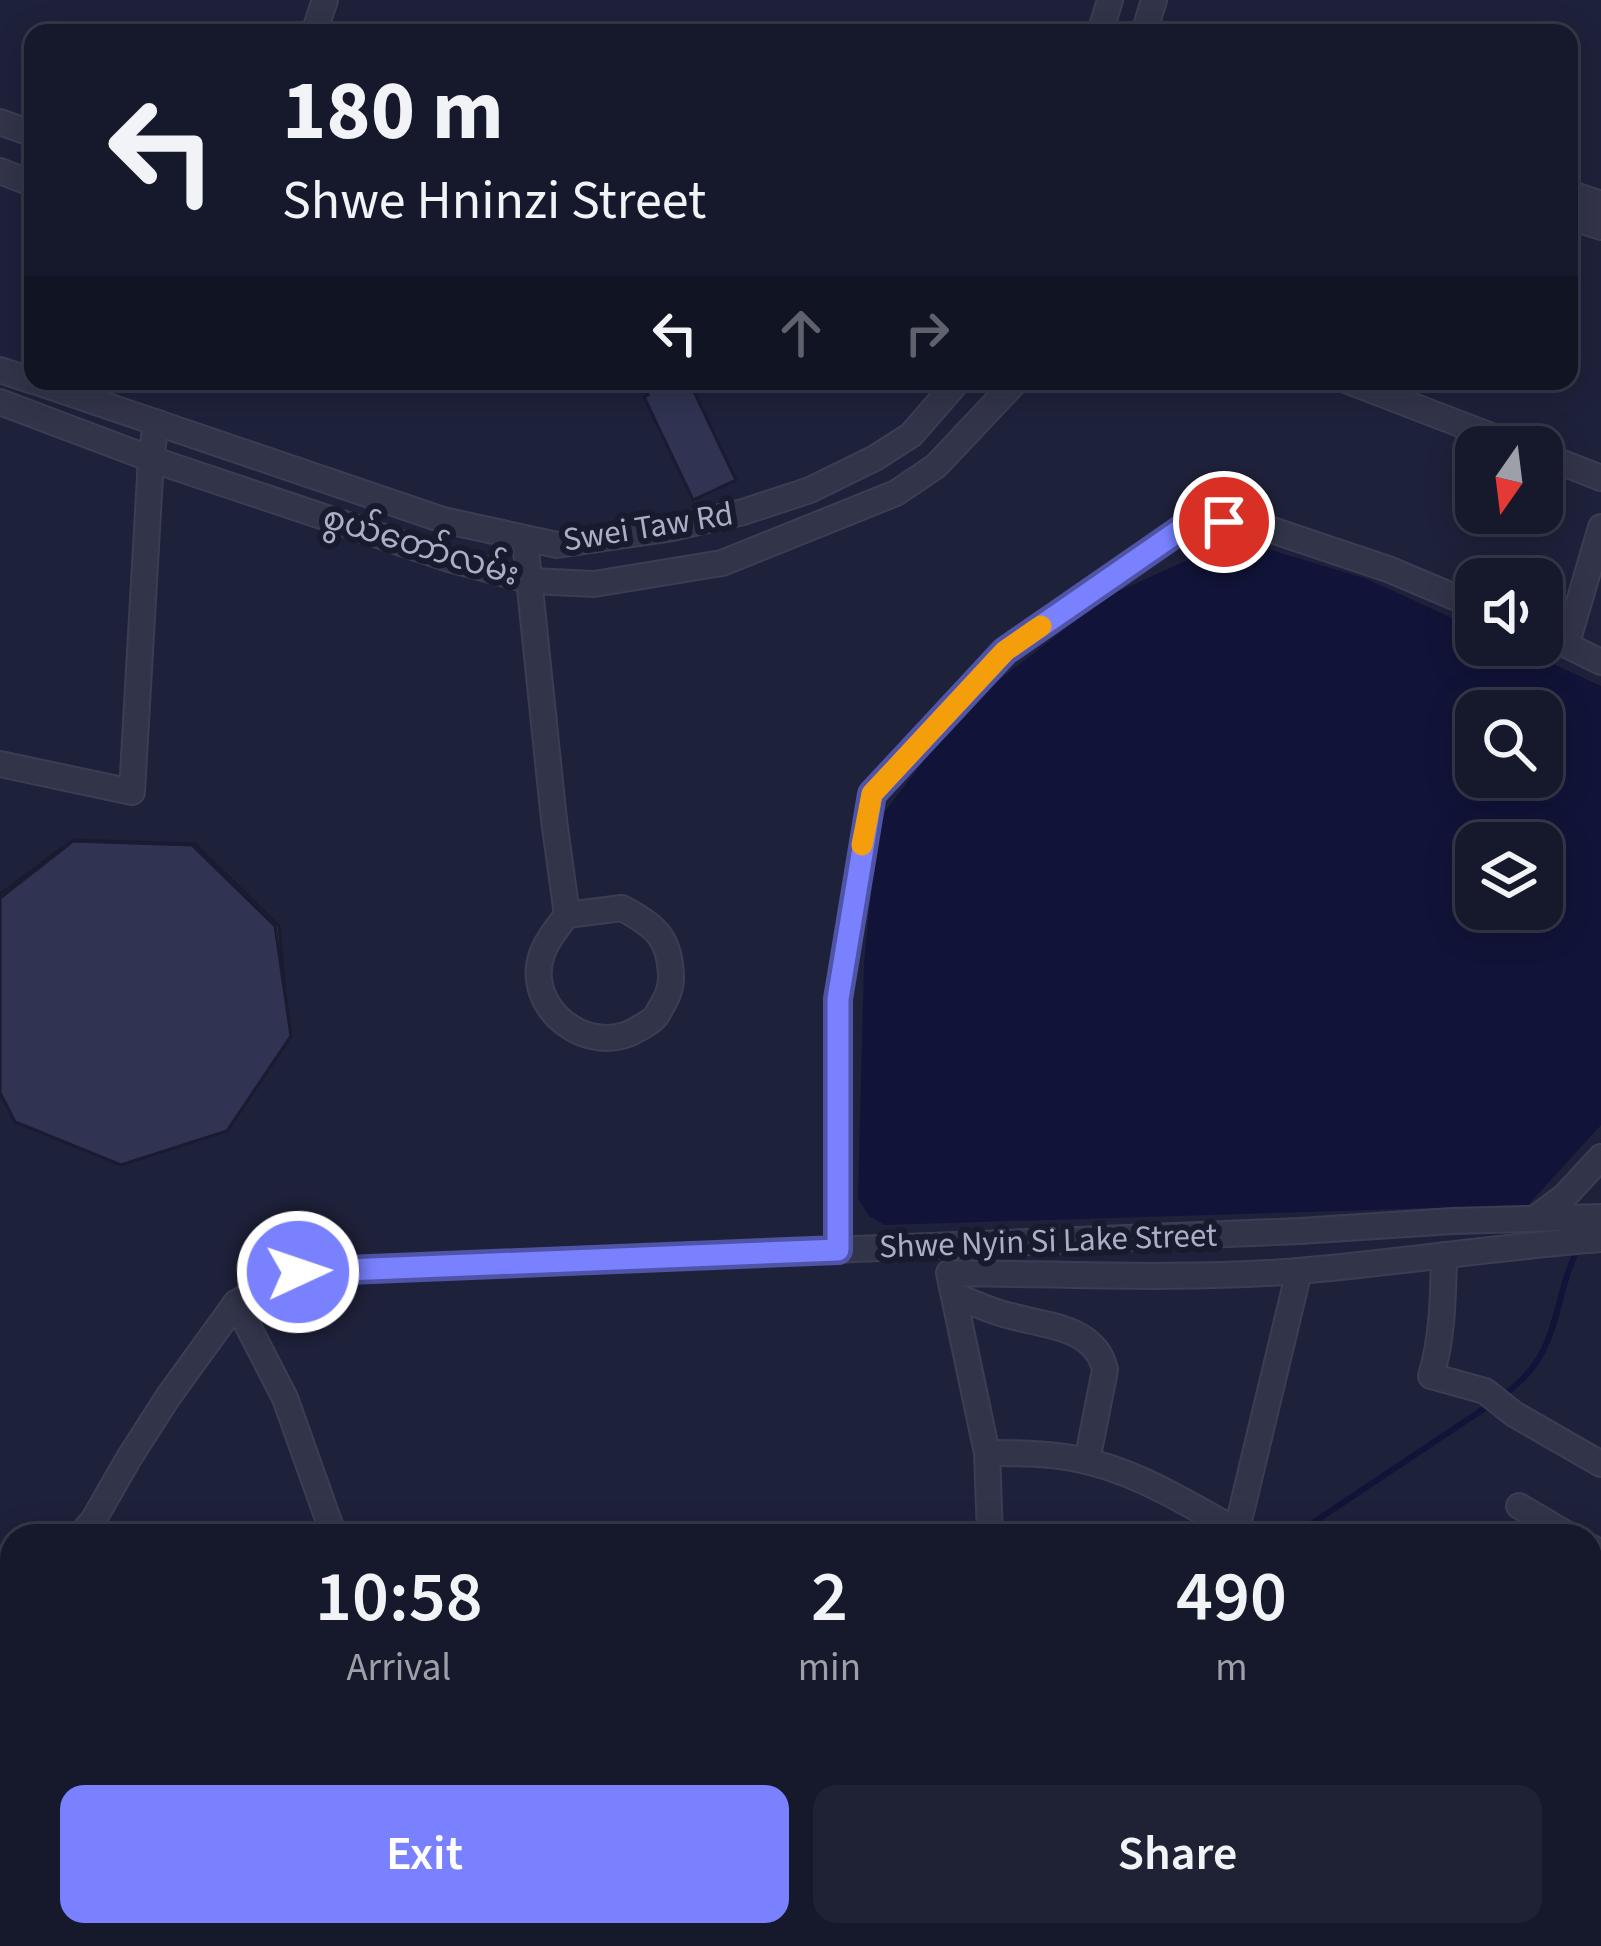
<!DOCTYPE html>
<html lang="en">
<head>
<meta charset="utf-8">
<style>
	:root { --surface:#16192c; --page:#1f2234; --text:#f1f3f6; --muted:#9ea0a9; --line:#353848; --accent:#7981ff }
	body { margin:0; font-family:"Source Sans 3","Noto Sans Myanmar",sans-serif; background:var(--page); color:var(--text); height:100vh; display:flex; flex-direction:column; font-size:45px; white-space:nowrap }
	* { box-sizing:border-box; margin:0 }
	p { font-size:39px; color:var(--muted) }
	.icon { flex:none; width:66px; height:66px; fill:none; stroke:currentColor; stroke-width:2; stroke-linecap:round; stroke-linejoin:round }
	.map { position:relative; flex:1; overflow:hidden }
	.side { position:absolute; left:0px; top:1524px; width:1602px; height:423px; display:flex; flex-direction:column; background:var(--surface); border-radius:36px 36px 0 0; box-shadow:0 6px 30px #0003,0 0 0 3px var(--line) }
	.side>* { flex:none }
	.guide { position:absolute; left:24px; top:24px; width:1554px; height:366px; border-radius:24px; box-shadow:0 6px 30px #0003,0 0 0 3px var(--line); background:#16192c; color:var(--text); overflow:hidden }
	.needle { width:78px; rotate:194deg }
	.buttons { position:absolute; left:1455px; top:426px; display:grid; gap:24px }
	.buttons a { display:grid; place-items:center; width:108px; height:108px; border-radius:24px; background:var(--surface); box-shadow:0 6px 30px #0003,0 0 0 3px var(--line); font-size:60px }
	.pin { position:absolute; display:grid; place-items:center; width:102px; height:102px; color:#fff; margin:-51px; border:6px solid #fff; border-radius:50%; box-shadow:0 3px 12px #0007 }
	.me { position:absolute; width:132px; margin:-66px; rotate:87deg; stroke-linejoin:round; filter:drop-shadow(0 0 9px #0008) }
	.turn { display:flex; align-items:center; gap:42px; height:252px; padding:0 60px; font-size:54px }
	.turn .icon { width:156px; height:156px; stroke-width:2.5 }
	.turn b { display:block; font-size:84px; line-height:102px }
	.lanes { display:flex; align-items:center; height:114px; padding:0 60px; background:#0003; justify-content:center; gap:60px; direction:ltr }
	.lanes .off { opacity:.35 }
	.eta { display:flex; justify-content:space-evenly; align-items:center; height:204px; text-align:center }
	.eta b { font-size:72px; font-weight:600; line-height:84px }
	.action { display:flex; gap:24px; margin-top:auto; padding:24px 60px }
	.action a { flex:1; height:138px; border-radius:24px; background:var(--accent); color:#fff; font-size:48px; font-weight:600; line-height:138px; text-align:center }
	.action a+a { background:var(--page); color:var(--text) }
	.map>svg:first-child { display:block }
	.water { fill:#111438; fill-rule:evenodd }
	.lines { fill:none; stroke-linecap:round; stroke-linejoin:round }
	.stream { stroke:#111438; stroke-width:6 }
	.building { fill:#303351; stroke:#191b31; stroke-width:3 }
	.minor-casing { stroke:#3b3d54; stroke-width:28 }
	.minor { stroke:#32344a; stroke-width:24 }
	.route-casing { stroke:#4f54a6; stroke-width:30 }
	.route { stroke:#7981ff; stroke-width:21 }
	.slow { stroke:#f59e0b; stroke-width:21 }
	.labels { text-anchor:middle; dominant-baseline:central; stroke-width:12; stroke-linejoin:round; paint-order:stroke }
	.street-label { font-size:33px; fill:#acaec7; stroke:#181a2e }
</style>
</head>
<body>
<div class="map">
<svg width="1601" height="1946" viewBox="0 0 1601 1946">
	<rect width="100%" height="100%" fill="#1e213a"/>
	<!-- water -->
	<path class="water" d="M1234 539 1367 579 1476 629V645H1512L1601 686V1125L1528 1205 885 1225 869 1216 858 1199 864 963 878 820 967 705 1106 597ZM1476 711H1542V777H1476ZM1476 843H1542V909H1476Z"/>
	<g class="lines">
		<!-- stream -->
		<g class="stream">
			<path d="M1502 1396C1564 1353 1550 1303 1579 1246"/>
			<polyline points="1293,1536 1491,1404"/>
			<polyline points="1137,1946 1139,1935"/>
		</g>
	</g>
	<!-- building -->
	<g class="building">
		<polygon points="625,381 689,381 736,480 693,500 644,397 648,395 643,385"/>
		<polygon points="73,840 195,844 279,926 289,1033 226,1130 118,1163 16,1120 0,1085 0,894"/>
		<polygon points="73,841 192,845 275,926 291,1036 227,1131 121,1165 15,1122 0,1093 0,898"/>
		<polygon points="1143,1935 1206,1935 1203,1946 1142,1946"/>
	</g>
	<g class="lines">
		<!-- minor casing -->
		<g class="minor-casing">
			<g id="minor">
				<polyline points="314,33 325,0"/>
				<polyline points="1100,33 1110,0"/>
				<polyline points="1144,33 1154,0"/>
				<polyline points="0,122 33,134"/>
				<polyline points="0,171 33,184"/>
				<polyline points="1569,193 1601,204"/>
				<polyline points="1569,217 1601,227"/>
				<polyline points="0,370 33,381"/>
				<polyline points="34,381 443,520 557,545 667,529 743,512 810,490 875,458 911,435 958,381"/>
				<polyline points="1348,381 1520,447"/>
				<polyline points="0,402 151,459 449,559 531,581 594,584 722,563 896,493 936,466 1016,381"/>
				<polyline points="1542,455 1601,478"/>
				<polyline points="525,540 554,820 567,915"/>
				<polyline points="1542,633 1601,662"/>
				<polyline points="1567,643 1601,527"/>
				<polyline points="0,764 132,792 151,459 156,422"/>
				<path d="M622 908C655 926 670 937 671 977 671 991 666 999 659 1011 654 1021 648 1023 638 1029 589 1059 523 1008 542 954 547 940 558 926 567 915Z"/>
				<polyline points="1537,1217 1565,1196 1601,1157"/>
				<polyline points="838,1250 838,999 872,793 1005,651 1193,521 1254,524 1388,569 1476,606"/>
				<path d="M1444 1255C1443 1296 1443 1336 1431 1376L1485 1391 1514 1414 1601 1464"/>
				<path d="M956 1296C974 1303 992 1312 1011 1316 1046 1326 1096 1327 1105 1370L1087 1461"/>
				<polyline points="236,1303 285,1398 334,1536"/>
				<path d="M987 1453C1015 1453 1044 1453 1072 1458 1129 1468 1178 1498 1228 1526L1235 1527 1239 1521 1299 1271"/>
				<polyline points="1519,1506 1570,1536"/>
				<polyline points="80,1536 94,1519 129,1458 168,1397 236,1303 289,1272 1300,1231 1453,1221 1601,1217"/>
				<path d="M990 1536 987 1453 949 1273C1065 1274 1183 1280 1299 1271 1400 1262 1500 1247 1601 1239"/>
				<polyline points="1590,1547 1601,1553"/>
				<polyline points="0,1583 12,1580"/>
				<polyline points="1590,1696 1601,1698"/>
				<polyline points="0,1796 12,1796"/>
				<polyline points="1590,1819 1601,1823"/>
				<polyline points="1590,1914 1601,1884"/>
				<polyline points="306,1935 307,1939"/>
				<polyline points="469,1935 472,1946"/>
				<polyline points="915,1946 917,1935"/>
				<polyline points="1305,1946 1309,1935"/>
				<polyline points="1578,1946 1582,1935"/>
			</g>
		</g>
		<!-- minor -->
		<use href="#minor" class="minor"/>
	</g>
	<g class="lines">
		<!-- route casing -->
		<g class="route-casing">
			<polyline id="route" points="298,1272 838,1250 838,999 872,794 1005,651 1193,521 1224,522"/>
		</g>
		<!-- route -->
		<use href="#route" class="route"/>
		<!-- slow -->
		<polyline class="slow" points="862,845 872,794 1005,651 1041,626"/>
	</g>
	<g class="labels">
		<!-- street labels -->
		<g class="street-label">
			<text transform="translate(648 527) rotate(-9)">Swei Taw Rd</text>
			<text transform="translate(421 546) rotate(17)">စွယ်တော်လမ်း</text>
			<text transform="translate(1048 1241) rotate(-2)">Shwe Nyin Si Lake Street</text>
		</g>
	</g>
</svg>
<div class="buttons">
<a><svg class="needle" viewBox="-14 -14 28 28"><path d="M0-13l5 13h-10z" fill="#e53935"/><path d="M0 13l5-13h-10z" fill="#9ea0a9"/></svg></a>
<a><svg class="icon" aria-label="sound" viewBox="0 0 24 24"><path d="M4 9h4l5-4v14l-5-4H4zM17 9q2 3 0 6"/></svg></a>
<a><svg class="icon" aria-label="search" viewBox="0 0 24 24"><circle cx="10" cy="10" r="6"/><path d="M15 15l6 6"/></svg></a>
<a><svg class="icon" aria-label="layers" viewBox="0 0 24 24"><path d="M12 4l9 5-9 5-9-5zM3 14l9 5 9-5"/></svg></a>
</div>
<div class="pin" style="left:1224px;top:522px;background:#d93025"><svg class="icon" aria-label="arrive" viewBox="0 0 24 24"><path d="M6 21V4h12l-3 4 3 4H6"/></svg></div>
<svg class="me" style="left:298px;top:1272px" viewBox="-20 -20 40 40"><circle r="17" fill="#7981ff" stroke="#fff" stroke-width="3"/><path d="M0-11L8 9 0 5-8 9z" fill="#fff"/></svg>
<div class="guide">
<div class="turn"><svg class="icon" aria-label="left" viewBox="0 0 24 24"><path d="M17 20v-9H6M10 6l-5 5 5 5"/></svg><div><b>180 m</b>Shwe Hninzi Street</div></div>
<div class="lanes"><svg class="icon" aria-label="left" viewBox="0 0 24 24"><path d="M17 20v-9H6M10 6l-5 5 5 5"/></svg><svg class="icon off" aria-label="ahead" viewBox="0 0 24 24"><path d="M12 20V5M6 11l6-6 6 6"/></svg><svg class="icon off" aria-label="right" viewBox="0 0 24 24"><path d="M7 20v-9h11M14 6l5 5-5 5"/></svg></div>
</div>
<section class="side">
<div class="eta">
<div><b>10:58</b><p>Arrival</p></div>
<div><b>2</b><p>min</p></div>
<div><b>490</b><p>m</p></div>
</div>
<div class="action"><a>Exit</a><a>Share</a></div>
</section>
</div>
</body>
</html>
